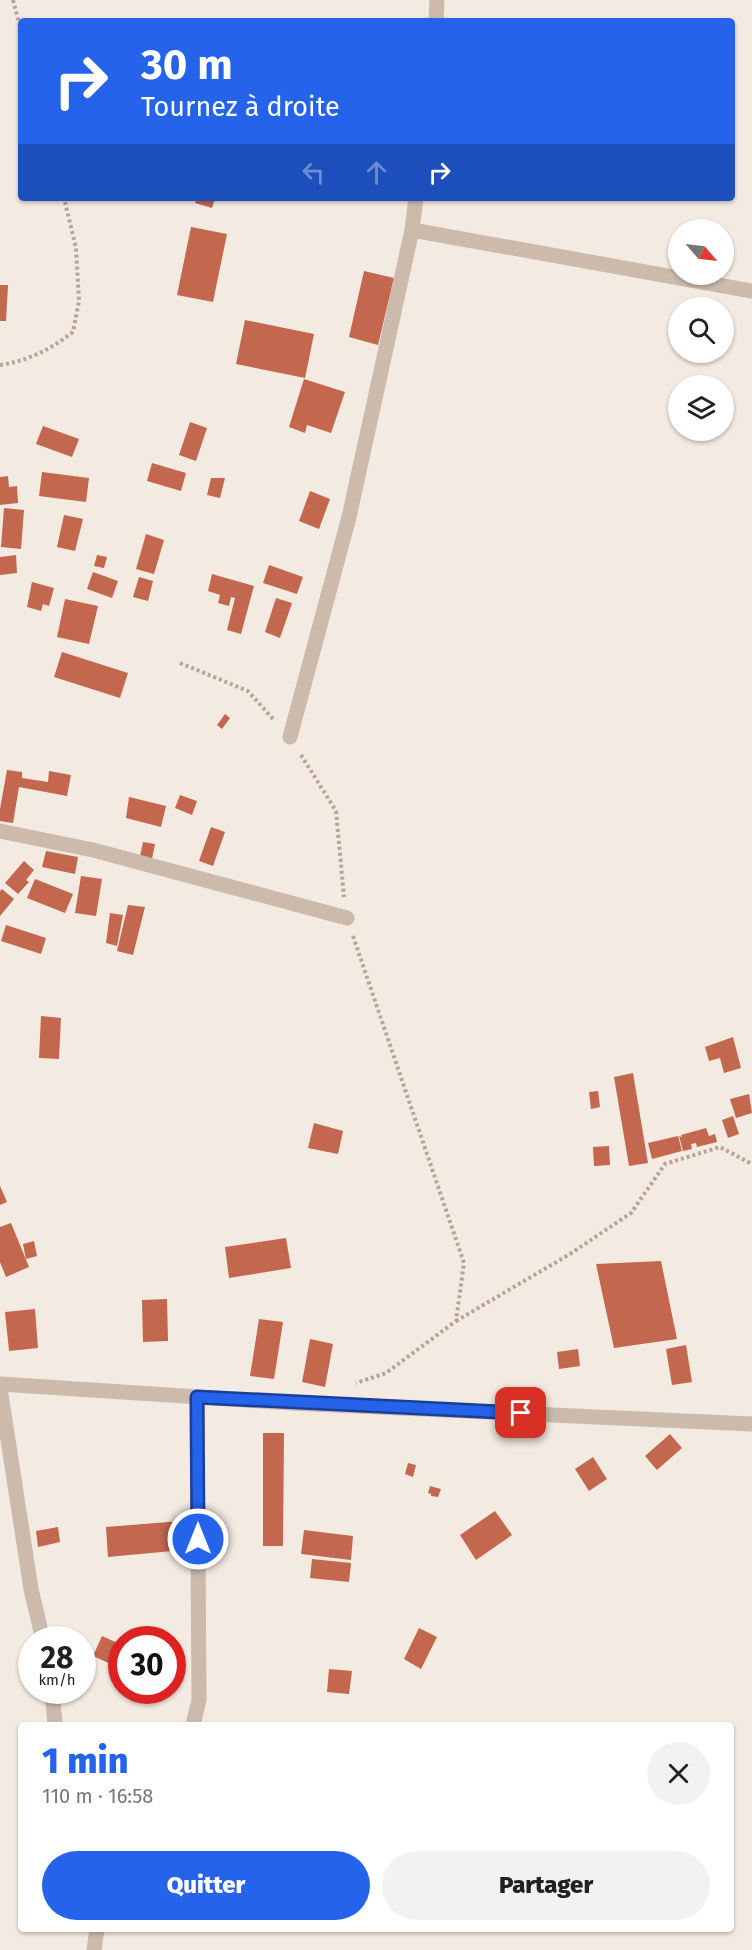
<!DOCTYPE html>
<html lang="fr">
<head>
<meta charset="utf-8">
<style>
	:root { --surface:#fff; --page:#f2f2f2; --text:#202124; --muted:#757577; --accent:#2563eb }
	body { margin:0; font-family:"Fira Sans",sans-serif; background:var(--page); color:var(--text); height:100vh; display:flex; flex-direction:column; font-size:22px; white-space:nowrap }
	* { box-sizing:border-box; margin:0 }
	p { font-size:20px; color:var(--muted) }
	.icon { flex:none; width:33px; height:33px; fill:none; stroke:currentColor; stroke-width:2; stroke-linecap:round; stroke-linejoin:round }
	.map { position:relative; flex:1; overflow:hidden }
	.side { position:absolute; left:18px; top:1722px; width:716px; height:210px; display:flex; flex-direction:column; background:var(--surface); border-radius:6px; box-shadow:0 2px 4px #0004 }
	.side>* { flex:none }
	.hud { position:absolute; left:18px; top:18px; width:717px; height:183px; border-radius:6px; box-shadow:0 2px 4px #0004; background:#2563eb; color:#fff; overflow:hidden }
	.needle { width:39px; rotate:118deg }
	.tools { position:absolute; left:668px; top:219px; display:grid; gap:12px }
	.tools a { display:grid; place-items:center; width:66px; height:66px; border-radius:50%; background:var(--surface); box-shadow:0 2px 4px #0004; font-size:30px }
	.speed { position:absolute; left:18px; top:1626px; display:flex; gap:12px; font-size:30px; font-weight:700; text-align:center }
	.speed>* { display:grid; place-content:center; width:78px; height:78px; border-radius:50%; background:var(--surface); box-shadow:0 2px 4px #0004; line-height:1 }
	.speed small { font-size:15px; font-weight:400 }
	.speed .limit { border:9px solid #d22; background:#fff; color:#111 }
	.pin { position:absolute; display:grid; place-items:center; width:51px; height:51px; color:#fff; margin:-26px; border-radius:12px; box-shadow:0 3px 9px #0006 }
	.me { position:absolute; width:66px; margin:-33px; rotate:0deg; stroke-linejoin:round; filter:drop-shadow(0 0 4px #0008) }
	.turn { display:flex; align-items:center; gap:21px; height:126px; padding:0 24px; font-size:27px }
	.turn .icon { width:78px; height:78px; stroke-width:2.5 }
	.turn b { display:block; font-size:42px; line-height:51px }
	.lanes { display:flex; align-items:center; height:57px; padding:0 24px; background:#0003; justify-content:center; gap:30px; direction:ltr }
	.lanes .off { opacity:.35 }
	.round { display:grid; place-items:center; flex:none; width:63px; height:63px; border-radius:32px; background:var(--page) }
	.headline { display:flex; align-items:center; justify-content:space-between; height:102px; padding:0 24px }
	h1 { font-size:36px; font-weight:800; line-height:45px; color:var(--accent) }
	.cta { display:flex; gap:12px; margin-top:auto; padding:12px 24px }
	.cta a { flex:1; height:69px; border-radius:36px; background:var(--accent); color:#fff; font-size:24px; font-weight:800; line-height:69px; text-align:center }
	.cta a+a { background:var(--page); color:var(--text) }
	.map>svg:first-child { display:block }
	.building { fill:#c4674f }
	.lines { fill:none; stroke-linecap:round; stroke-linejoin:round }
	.path { stroke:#b8a497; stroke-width:4; stroke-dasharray:3 3; stroke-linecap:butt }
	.minor { stroke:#ccbaad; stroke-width:15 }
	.route-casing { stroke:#184099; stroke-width:15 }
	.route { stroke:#2563eb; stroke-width:10 }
</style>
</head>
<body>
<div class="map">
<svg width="752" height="1950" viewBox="0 0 752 1950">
	<rect width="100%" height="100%" fill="#f3eae1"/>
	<!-- building -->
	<g class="building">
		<polygon points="197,198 215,198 212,208 195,203"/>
		<polygon points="191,227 227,234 213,302 177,295"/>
		<polygon points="364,271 394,278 378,345 349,337"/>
		<polygon points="0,285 8,285 6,321 0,321"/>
		<polygon points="245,320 314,334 305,378 236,364"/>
		<polygon points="304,379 345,392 331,433 307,425 305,433 289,427"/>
		<polygon points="190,422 207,428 196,461 179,455"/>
		<polygon points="43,426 79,439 72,457 36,444"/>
		<polygon points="152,463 186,473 181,491 147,481"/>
		<polygon points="42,472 89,478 86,502 39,496"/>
		<polygon points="8,476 9,487 17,486 18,503 0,505 0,477"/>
		<polygon points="211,478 225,478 220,498 207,495"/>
		<polygon points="310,491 330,499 319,529 299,521"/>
		<polygon points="4,508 24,510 21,549 1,547"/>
		<polygon points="64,515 83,519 75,551 57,547"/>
		<polygon points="146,534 164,540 154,574 136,569"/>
		<polygon points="16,555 17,573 0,575 0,557"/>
		<polygon points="97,555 107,557 104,568 94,566"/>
		<polygon points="269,565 303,577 297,594 263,583"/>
		<polygon points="93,572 118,581 112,598 87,589"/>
		<polygon points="212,574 254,586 241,634 227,630 235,598 231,597 229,606 218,603 220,595 208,591"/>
		<polygon points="139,577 153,581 148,601 133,597"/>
		<polygon points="32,582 54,588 49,606 43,604 41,611 27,607"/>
		<polygon points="276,598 292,603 280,638 265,632"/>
		<polygon points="65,599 98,606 89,644 57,637"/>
		<polygon points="62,652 128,673 120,698 54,677"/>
		<polygon points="225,714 230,718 222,729 217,725"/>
		<polygon points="7,770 22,772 22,778 48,782 49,771 71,775 67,796 19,787 13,823 0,821 0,809"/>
		<polygon points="180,795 197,801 192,815 175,808"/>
		<polygon points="129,797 166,806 161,827 126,818"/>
		<polygon points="211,827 225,832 213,866 199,861"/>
		<polygon points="143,842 155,844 152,859 140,856"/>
		<polygon points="46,851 78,857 75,874 42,867"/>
		<polygon points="24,861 34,870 26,880 29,882 18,894 5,883"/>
		<polygon points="81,876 102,879 96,916 75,913"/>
		<polygon points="35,879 73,894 65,913 27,898"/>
		<polygon points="2,889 14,899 0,916 0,891"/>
		<polygon points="128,905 145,907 133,955 117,951"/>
		<polygon points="110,913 123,915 117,946 106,943"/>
		<polygon points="6,925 46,938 41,954 1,941"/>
		<polygon points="41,1016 61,1018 59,1059 39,1058"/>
		<polygon points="733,1037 741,1068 724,1073 720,1058 709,1061 705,1047"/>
		<polygon points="633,1073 648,1163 629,1166 614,1077"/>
		<polygon points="598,1091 600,1107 591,1109 589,1092"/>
		<polygon points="749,1094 752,1113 736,1118 730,1099"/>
		<polygon points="733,1116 739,1134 728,1138 722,1120"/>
		<polygon points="314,1123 343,1131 338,1154 308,1148"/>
		<polygon points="706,1128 709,1136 715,1134 717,1142 697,1147 696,1143 691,1144 692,1149 683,1151 679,1136 682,1137 681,1135"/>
		<polygon points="678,1136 682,1151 652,1159 648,1143"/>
		<polygon points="609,1146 610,1165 594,1166 593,1147"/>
		<polygon points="0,1186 7,1202 0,1205"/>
		<polygon points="11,1223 29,1267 6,1277 0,1262 0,1227"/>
		<polygon points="286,1238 291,1268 229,1278 225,1247"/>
		<polygon points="34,1241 37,1256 26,1259 23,1244"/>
		<polygon points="661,1261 677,1339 614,1348 596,1264"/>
		<polygon points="167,1299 168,1341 143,1342 142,1300"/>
		<polygon points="35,1309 38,1348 9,1351 5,1312"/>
		<polygon points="259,1319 283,1322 274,1379 250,1376"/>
		<polygon points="310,1339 333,1344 325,1387 302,1382"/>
		<polygon points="686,1345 692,1382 672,1385 666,1349"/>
		<polygon points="578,1349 580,1366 559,1369 557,1352"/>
		<polygon points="263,1433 284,1433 283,1546 263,1546"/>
		<polygon points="670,1434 682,1448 657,1470 645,1456"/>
		<polygon points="593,1457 607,1479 589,1491 575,1469"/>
		<polygon points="408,1463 416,1465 413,1477 405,1474"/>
		<polygon points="430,1486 441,1489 438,1497 431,1496 431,1494 428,1493"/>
		<polygon points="495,1511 512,1535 476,1560 460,1535"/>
		<polygon points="181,1521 183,1550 108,1557 106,1527"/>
		<polygon points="58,1527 60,1542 38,1547 36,1531"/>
		<polygon points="304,1530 353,1536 351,1560 301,1554"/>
		<polygon points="312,1559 351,1563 349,1582 310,1578"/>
		<polygon points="419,1628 437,1637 421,1669 404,1659"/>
		<polygon points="102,1636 122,1645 122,1669 93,1656"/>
		<polygon points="329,1669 352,1671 349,1694 327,1692"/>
	</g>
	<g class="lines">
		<!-- path -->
		<g class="path">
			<polyline points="13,0 21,30"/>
			<path d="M0 365C28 361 51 349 73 332L79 301 76 248 64 198"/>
			<polyline points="180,663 248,691 273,719"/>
			<polyline points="301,755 336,811 344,897"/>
			<polyline points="353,936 464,1263 456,1321 386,1373 356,1383"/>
			<polyline points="456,1321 570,1254 631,1213 665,1164 720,1147 752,1164"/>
		</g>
		<!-- minor -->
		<g class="minor">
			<polyline points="436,21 437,0"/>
			<polyline points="412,230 752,291"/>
			<polyline points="290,737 349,517 412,230 416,198"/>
			<polyline points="0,831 93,850 347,918"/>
			<polyline points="0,1384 291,1403 752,1424"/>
			<polyline points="0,1388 31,1589 43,1640"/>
			<polyline points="52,1690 55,1725"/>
			<polyline points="193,1725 199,1700 197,1397"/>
			<polyline points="94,1950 97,1929"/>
		</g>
	</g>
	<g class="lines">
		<!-- route casing -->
		<g class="route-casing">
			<polyline id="route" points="198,1539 197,1397 521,1413"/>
		</g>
		<!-- route -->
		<use href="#route" class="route"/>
	</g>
</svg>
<div class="tools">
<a><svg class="needle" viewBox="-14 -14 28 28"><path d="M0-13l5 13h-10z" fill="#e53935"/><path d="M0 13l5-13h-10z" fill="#757577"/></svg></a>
<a><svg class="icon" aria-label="search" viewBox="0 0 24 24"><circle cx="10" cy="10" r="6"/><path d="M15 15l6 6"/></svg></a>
<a><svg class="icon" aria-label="layers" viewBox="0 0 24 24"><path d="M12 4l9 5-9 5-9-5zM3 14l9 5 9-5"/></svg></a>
</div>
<div class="speed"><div>28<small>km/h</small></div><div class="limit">30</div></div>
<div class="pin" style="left:521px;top:1413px;background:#d93025"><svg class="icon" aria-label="arrive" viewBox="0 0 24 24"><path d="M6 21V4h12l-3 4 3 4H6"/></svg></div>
<svg class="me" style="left:198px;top:1539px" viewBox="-20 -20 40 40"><circle r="17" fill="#2563eb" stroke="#fff" stroke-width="3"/><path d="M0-11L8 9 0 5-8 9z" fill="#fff"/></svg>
<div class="hud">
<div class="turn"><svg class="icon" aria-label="right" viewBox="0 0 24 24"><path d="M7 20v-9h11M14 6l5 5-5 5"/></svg><div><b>30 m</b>Tournez à droite</div></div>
<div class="lanes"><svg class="icon off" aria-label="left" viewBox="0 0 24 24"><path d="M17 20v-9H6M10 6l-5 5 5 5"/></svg><svg class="icon off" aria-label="ahead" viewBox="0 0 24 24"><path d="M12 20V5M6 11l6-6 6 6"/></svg><svg class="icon" aria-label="right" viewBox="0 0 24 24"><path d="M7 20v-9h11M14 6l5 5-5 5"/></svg></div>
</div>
<section class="side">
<div class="headline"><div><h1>1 min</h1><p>110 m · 16:58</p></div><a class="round"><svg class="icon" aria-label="close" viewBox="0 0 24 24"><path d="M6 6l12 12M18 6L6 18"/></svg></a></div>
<div class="cta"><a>Quitter</a><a>Partager</a></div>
</section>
</div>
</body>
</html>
